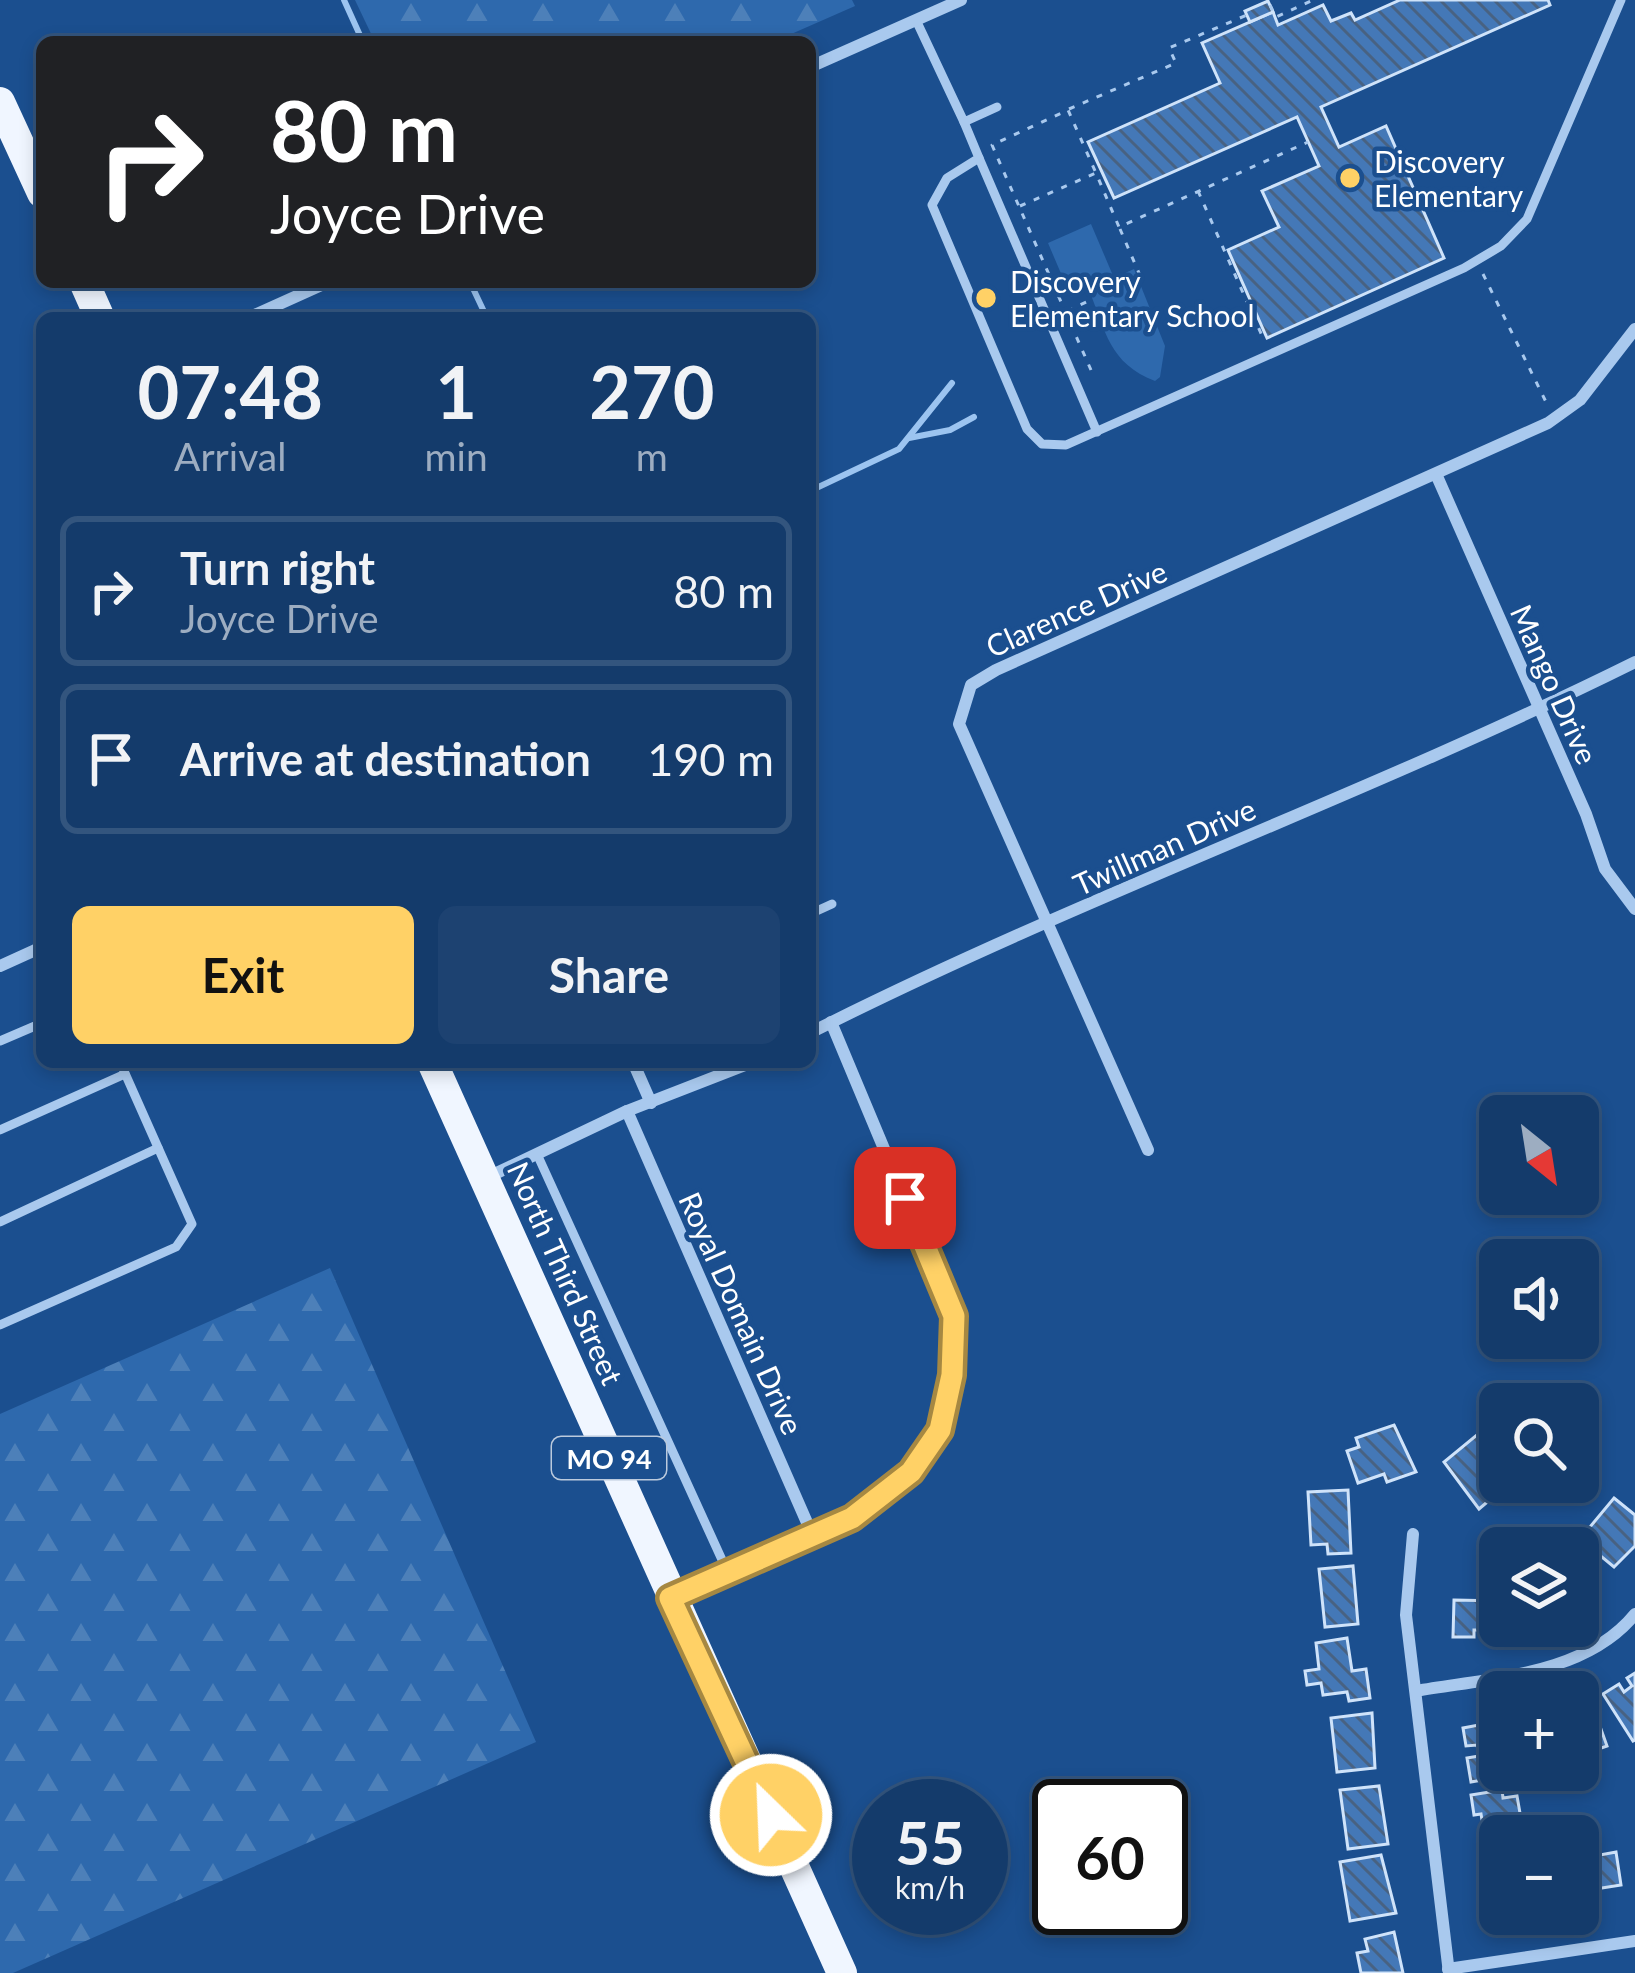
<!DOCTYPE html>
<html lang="en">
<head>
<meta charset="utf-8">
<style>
	:root { --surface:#143b6b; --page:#1d4271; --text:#f1f3f6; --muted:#9dadc1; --line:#33557e; --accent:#ffd166 }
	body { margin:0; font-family:Lato,sans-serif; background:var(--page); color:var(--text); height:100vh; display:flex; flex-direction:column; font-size:45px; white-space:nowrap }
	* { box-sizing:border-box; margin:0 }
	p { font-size:39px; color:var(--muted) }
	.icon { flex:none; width:66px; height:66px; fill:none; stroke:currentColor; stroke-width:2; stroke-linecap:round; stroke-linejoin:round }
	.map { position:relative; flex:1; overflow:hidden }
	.details { position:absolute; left:36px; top:312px; width:780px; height:756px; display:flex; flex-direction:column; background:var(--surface); border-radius:18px; box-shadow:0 6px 18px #0003,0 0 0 3px var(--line) }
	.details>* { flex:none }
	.top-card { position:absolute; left:36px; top:36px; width:780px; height:252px; border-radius:18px; box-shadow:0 6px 18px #0003,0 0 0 3px var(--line); background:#202124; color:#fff; overflow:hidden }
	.needle { width:78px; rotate:150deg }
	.tools { position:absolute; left:1479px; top:1095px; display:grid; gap:24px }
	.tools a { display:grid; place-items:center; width:120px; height:120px; border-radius:18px; background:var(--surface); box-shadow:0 6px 18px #0003,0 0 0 3px var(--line); font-size:60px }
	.speed { position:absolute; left:852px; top:1779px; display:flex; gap:24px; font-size:60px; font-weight:700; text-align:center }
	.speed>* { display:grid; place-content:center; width:156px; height:156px; border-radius:50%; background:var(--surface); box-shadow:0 6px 18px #0003,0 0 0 3px var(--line); line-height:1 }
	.speed small { font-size:30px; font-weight:400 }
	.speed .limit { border:6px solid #111; border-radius:18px; background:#fff; color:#111 }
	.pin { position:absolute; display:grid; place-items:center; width:102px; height:102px; color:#fff; margin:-51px; border-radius:24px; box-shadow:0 6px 18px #0006 }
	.me { position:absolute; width:132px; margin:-66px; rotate:336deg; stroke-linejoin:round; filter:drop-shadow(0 0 9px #0008) }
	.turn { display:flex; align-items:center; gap:42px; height:252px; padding:0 36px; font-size:54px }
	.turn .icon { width:156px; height:156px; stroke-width:2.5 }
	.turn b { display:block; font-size:84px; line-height:102px }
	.eta { display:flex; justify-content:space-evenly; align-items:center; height:204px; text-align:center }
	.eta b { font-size:72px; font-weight:700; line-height:84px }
	.action { display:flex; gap:24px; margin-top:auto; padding:24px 36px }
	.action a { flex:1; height:138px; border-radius:18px; background:var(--accent); color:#111; font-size:48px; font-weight:700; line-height:138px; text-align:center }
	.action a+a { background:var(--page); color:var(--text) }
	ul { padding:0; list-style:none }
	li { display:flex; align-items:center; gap:36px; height:150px; margin:0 24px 18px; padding:0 12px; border:6px solid var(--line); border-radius:18px }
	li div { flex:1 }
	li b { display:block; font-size:45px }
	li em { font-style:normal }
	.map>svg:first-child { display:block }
	.forest { fill:url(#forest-firs) }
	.park { fill:#2e69ad }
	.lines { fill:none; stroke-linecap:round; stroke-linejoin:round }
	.stream { stroke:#9cc4f0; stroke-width:6 }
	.building { fill:url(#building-back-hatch); stroke:#cfe3fa; stroke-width:3 }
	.path { stroke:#a9c9ee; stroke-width:3; stroke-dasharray:6 9; stroke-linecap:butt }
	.lane { stroke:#a9c9ee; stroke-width:9 }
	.street { stroke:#a9c9ee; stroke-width:12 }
	.primary { stroke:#f0f6ff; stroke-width:30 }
	.route-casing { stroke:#a68842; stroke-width:30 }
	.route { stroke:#ffd166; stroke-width:21 }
	.poi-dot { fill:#ffd166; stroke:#1b4f8f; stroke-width:4.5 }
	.labels { text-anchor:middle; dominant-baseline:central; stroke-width:9; stroke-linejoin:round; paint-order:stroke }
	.shield { fill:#1b4f8f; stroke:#bbcadd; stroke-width:3 }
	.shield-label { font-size:27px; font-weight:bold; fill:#fff }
	.poi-label { font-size:30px; fill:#fff; stroke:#1b4f8f; text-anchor:start }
	.street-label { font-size:30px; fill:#fff; stroke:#1b4f8f }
</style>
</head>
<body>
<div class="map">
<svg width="1635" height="1973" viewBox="0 0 1635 1973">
	<defs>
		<pattern id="forest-firs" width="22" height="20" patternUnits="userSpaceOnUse" patternTransform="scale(3)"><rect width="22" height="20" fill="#2e69ad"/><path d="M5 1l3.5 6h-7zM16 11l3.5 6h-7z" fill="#4d80b9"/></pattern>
		<pattern id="building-back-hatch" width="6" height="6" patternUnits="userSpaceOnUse" patternTransform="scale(3)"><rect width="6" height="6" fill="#4478b7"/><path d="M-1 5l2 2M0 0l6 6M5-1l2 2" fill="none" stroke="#486282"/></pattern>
	</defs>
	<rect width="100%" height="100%" fill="#1b4f8f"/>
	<!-- forest -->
	<g class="forest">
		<polygon points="355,0 852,0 855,6 773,42 375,42"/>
		<polygon points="330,1268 536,1742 13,1973 0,1973 0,1414"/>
	</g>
	<!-- park -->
	<path class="park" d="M1091 224 1114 278 1134 269 1165 346 1160 377 1155 381C1109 363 1106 332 1089 290L1071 297 1048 243Z"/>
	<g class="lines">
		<!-- stream -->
		<g class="stream">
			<polyline points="344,0 363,42"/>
			<polyline points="470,282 487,318"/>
			<polyline points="909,438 950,430 974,417"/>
			<polyline points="810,491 899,449 952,383"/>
		</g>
	</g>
	<!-- building -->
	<g class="building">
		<polygon points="1400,0 1548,0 1550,5 1321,107 1339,147 1386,126 1444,258 1267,338 1228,250 1279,227 1262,191 1319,166 1297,117 1114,198 1088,142 1220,83 1202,43 1273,12 1278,25 1323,5 1331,21 1351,13 1355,20"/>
		<polygon points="1268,1 1273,12 1250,22 1245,11"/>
		<polygon points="1394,1425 1416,1472 1387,1482 1384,1474 1358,1483 1347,1451 1359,1447 1356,1438"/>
		<polygon points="1478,1434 1500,1460 1500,1482 1511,1482 1479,1509 1444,1462"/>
		<polygon points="1348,1490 1351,1553 1328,1554 1327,1544 1311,1545 1308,1492"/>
		<polygon points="1614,1498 1635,1515 1635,1546 1614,1567 1580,1539"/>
		<polygon points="1578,1564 1593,1592 1578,1599"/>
		<polygon points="1353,1566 1358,1624 1325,1627 1319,1569"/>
		<polygon points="1454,1600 1500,1601 1500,1626 1508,1626 1508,1630 1474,1630 1474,1637 1453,1637"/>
		<polygon points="1347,1638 1352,1671 1366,1669 1370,1698 1349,1701 1347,1692 1323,1695 1321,1683 1307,1685 1305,1671 1319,1669 1316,1643"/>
		<polygon points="1635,1673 1635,1740 1633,1741 1603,1694 1619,1684 1624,1692 1632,1686 1627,1678"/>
		<polygon points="1372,1713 1375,1768 1337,1772 1331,1718"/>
		<polygon points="1596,1715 1607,1746 1578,1756 1578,1722"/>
		<polygon points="1500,1721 1500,1770 1510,1770 1511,1775 1471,1782 1467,1758 1479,1756 1477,1745 1466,1746 1463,1728"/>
		<polygon points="1379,1786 1388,1844 1348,1849 1340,1790"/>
		<polygon points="1502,1790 1503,1798 1517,1796 1524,1836 1500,1836 1500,1848 1487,1850 1481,1814 1474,1815 1471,1795"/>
		<polygon points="1616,1852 1621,1885 1589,1890 1592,1905 1578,1907 1578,1859"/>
		<polygon points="1381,1855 1396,1913 1350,1921 1340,1862"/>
		<polygon points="1500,1858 1500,1912 1485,1914 1482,1892 1490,1891 1486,1860"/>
		<polygon points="1394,1932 1403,1973 1361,1973 1357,1953 1368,1951 1365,1939"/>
	</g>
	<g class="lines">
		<!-- path -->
		<g class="path">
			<polyline points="1270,5 1276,17 1313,0"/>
			<polyline points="1069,109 1176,63 1169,48 1247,15"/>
			<polyline points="1198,191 1263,338"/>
			<polyline points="1020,206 1096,173 1119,227 1308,142"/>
			<polyline points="1120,229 1142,280 1138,281"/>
			<polyline points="1483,274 1548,406"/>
			<polyline points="1067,311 1093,299"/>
			<polyline points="1091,370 992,145 1068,110 1096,173"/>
		</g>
		<!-- lane -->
		<g class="lane">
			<polyline points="916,20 964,122 997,107"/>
			<polyline points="964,122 979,158 947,178 932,205 1027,429 1042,444 1066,445 1464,268 1501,246 1527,219 1621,0"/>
			<polyline points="979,158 1097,432"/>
			<polyline points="810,914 832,904"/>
			<polyline points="0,1041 42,1023"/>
			<polyline points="0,1130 125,1074"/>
			<polyline points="537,1154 728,1573"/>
			<polyline points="0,1222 158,1148"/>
			<polyline points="0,1325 176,1247 192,1224 120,1062"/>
		</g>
		<!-- street -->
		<g class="street">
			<polyline points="810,67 961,0"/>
			<polyline points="248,318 328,282"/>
			<polyline points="1436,474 1586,814 1605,869 1635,909"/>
			<polyline points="0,966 42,947"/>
			<path d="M810 1033C1079 897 1365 796 1635 662"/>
			<polyline points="633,1062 651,1103"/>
			<polyline points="627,1111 812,1534"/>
			<polyline points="1148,1150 959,724 971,685 996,670 1548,423 1580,400 1635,329"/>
			<polyline points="486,1178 627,1111 753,1062"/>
			<polyline points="1413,1534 1406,1615 1449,1973"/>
			<path d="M674 1597C719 1577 764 1555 809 1535 823 1529 839 1525 852 1518 930 1476 960 1401 954 1316L831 1022"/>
			<path d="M1416 1691C1488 1678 1585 1676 1635 1614"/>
			<polyline points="1448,1969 1635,1941"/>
		</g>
		<!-- primary -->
		<g class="primary">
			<polyline points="0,102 42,193"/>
			<polyline points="84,282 100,318"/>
			<polyline points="432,1062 842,1973"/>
		</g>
	</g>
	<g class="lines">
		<!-- route casing -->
		<g class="route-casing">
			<polyline id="route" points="771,1815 670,1598 852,1518 911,1472 940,1430 952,1375 954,1316 905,1198"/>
		</g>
		<!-- route -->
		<use href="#route" class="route"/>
	</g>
	<!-- markers -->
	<g class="poi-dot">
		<circle cx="1350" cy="178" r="12"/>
		<circle cx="986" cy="298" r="12"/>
	</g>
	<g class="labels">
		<!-- shield labels -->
		<rect class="shield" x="552" y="1437" width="114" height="42" rx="9"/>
		<g class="shield-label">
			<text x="609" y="1458">MO 94</text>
		</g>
		<!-- poi labels -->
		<g class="poi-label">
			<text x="1374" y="161">Discovery<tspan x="1374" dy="34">Elementary</tspan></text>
			<text x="1010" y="281">Discovery<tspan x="1010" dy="34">Elementary School</tspan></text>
		</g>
		<!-- street labels -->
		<g class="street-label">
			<text transform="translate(1076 608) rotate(-24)">Clarence Drive</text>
			<text transform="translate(1555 684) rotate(66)">Mango Drive</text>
			<text transform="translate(1164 846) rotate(-24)">Twillman Drive</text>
			<text transform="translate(566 1273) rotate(66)">North Third Street</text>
			<text transform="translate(742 1313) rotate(66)">Royal Domain Drive</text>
		</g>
	</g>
</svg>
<div class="tools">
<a><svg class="needle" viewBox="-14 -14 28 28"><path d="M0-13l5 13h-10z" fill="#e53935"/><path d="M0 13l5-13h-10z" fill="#9dadc1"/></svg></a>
<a><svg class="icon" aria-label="sound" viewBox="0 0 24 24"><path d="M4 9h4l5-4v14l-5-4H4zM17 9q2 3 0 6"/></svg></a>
<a><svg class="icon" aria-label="search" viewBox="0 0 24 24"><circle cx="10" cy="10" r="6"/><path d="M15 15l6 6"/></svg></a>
<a><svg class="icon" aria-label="layers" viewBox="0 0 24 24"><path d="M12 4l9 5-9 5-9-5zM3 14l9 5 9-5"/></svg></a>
<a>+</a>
<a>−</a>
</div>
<div class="speed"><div>55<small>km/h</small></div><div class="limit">60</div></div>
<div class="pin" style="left:905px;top:1198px;background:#d93025"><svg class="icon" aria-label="arrive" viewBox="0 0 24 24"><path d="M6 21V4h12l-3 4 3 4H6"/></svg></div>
<svg class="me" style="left:771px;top:1815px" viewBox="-20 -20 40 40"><circle r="17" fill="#ffd166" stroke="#fff" stroke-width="3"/><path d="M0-11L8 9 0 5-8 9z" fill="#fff"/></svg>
<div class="top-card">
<div class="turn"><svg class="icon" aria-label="right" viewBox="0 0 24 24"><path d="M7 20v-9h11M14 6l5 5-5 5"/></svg><div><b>80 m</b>Joyce Drive</div></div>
</div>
<section class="details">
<div class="eta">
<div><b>07:48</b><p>Arrival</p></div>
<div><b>1</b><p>min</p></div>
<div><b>270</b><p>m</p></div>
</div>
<ul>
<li><svg class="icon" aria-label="right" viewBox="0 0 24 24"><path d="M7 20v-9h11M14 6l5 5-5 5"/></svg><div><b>Turn right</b><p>Joyce Drive</p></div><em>80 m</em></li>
<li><svg class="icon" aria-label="arrive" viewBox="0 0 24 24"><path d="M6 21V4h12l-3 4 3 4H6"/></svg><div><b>Arrive at destination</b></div><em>190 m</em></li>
</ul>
<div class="action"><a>Exit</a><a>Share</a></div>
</section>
</div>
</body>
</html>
